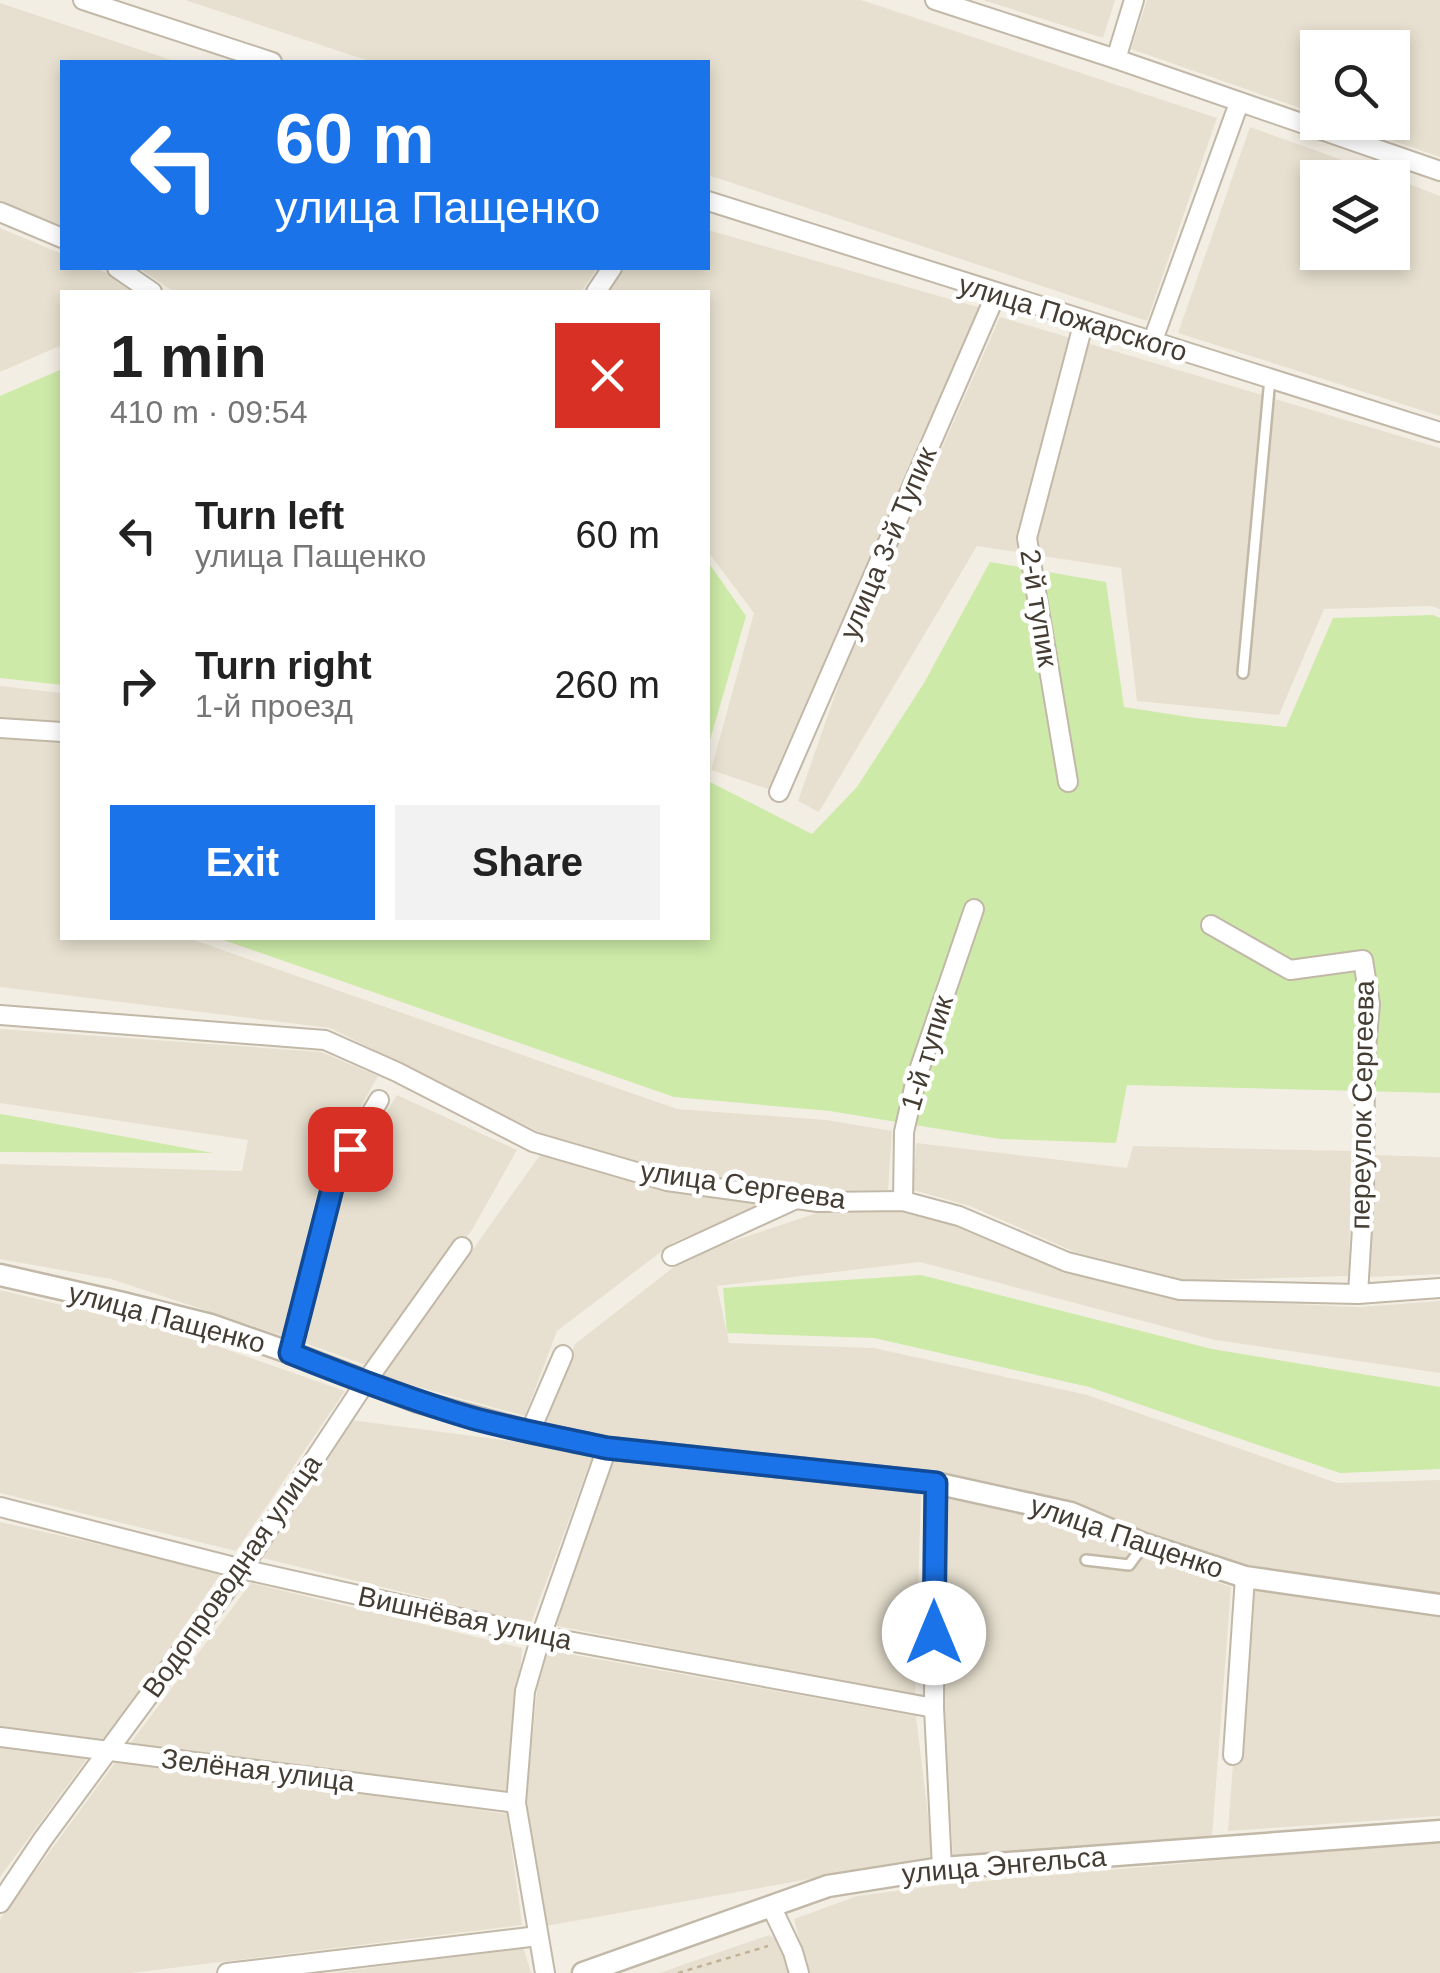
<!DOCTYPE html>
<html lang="en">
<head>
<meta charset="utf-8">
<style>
	:root { --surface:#fff; --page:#f2f2f2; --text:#222; --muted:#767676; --accent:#1a73e8 }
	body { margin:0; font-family:Helvetica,sans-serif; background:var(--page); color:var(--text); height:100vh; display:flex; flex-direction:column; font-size:38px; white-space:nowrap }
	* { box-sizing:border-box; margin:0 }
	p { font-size:32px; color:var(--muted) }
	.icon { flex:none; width:55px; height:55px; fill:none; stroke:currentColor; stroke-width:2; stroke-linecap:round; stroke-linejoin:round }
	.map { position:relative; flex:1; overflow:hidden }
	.panel { position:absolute; left:60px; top:290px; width:650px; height:650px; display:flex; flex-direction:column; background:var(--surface); border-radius:0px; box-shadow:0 5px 15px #0003 }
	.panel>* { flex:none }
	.top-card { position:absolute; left:60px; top:60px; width:650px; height:210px; border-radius:0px; box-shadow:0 5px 15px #0003; background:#1a73e8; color:#fff; overflow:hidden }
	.controls { position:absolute; left:1300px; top:30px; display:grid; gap:20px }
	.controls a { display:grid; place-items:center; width:110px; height:110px; border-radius:0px; background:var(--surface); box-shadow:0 5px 15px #0003; font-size:50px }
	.pin { position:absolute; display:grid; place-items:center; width:85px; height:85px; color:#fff; margin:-42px; border-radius:20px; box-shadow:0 5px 15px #0006 }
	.me { position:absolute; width:110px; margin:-55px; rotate:0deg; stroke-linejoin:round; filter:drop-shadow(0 0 8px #0008) }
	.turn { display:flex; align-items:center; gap:35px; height:210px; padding:0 50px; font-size:45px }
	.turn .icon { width:130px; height:130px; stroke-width:2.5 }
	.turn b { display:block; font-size:70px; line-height:85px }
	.round { display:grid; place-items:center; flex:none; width:105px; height:105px; border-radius:0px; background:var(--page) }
	.headline { display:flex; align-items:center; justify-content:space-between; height:170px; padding:0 50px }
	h1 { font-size:60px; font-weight:800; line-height:75px }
	.primary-button { display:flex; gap:20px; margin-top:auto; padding:20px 50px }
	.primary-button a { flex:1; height:115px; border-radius:0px; background:var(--accent); color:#fff; font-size:40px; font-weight:800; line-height:115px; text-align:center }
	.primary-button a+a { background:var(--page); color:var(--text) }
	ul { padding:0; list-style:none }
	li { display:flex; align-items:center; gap:30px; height:150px; padding:0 50px }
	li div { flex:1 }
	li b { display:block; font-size:38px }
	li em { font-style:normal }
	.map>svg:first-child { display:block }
	.residential { fill:#e7e0d0 }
	.green { fill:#cdeaa8 }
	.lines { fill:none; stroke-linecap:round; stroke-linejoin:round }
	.service-casing { stroke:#c2b8a8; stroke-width:14 }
	.minor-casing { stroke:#c2b8a8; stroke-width:22 }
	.tertiary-casing { stroke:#c2b8a8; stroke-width:25 }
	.path { stroke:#c1b195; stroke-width:2.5; stroke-dasharray:5 5; stroke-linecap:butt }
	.service { stroke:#fff; stroke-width:9 }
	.minor { stroke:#fff; stroke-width:18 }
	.tertiary { stroke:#fff; stroke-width:20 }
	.route-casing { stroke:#114b97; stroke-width:25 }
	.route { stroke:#1a73e8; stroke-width:18 }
	.labels { text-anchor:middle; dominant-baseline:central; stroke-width:9; stroke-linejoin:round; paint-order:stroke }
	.street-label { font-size:28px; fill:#453d33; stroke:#fff }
</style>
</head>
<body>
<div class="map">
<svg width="1440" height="1973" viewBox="0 0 1440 1973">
	<rect width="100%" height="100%" fill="#f3eee3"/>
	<!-- residential -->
	<g class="residential">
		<polygon points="185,0 861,0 1217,118 1147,321 708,175 708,62 372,62"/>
		<polygon points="983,0 1115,0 1103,38"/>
		<polygon points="1147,0 1440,0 1440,157 1342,123 1392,122 1392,48 1318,48 1317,114 1131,49"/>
		<polygon points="0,3 177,62 62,62 62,226 0,202"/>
		<polygon points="1250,127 1390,177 1318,178 1318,252 1392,252 1393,178 1440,196 1440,416 1178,333"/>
		<polygon points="0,228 62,254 62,268 95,268 114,276 138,292 62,292 62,345 0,372"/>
		<polygon points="708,230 981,308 768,789 711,770 754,613 708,552 708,292 609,292 624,268 708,268"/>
		<polygon points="139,268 597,268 581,292 174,292"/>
		<polygon points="1000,317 1440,448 1440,609 1430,606 1324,609 1279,715 1137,701 1121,568 977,546 819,812 798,801 843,672"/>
		<polygon points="0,686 62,693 62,727 0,721"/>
		<polygon points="0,738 62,741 62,938 188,938 677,1109 826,1120 892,1131 888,1190 818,1191 675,1173 551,1138 330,1028 0,987"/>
		<polygon points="0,1029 321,1052 378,1076 321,1177 283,1336 111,1279 0,1259 0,1164 242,1171 248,1140 0,1103"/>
		<polygon points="397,1095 517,1150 472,1230 366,1365 302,1342 344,1177"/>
		<polygon points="916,1143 1127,1168 1133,1146 1351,1151 1349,1276 1180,1281 1075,1252 970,1206 913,1190"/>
		<polygon points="540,1155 765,1204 674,1242 557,1331 525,1416 382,1377"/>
		<polygon points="1373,1155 1440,1157 1440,1274 1369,1277 1373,1201"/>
		<polygon points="820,1212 900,1212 957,1226 1064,1269 1176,1299 1359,1307 1440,1301 1440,1373 1215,1340 920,1262 717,1286 729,1343 874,1348 1087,1395 1337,1483 1440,1480 1440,1594 1241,1569 1018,1488 929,1470 606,1437 544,1423 575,1344 688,1256"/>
		<polygon points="0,1290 185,1335 345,1391 236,1551 0,1493"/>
		<polygon points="351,1420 594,1452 531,1623 258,1557"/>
		<polygon points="610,1455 921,1493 915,1696 552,1625"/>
		<polygon points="944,1494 1013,1504 1069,1524 1149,1560 1231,1587 1212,1837 953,1855 944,1713"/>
		<polygon points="0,1522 222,1572 104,1742 0,1729"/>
		<polygon points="251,1583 522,1648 511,1796 129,1745"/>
		<polygon points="1246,1588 1440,1617 1440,1816 1228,1831"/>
		<polygon points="541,1649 916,1716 933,1857 546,1926 526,1806"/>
		<polygon points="0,1746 89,1756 0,1877"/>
		<polygon points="120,1756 507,1814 522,1925 131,1973 0,1973 0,1919"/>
		<polygon points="1440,1841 1440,1973 808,1973 794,1919 857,1896 950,1884"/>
		<polygon points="769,1935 787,1944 795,1973 659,1973"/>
		<polygon points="523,1947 531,1973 331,1973"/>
	</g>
	<!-- green -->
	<g class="green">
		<polygon points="62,369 62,685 0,678 0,396"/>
		<polygon points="708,562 746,616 708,747"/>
		<polygon points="990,562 1106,582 1124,707 1195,718 1286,727 1333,618 1433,615 1440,618 1440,1093 1127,1085 1116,1143 1000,1139 830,1111 674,1097 218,938 708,938 708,781 812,834 857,787 924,683"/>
		<polygon points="0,1114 24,1118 213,1153 0,1152"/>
		<polygon points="921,1275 1212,1349 1440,1387 1440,1469 1340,1473 1089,1387 874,1338 727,1333 723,1288"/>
	</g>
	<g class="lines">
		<!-- service casing -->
		<g class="service-casing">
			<g id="service">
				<polyline points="1243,673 1270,378"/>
				<polyline points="1086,1560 1129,1565 1143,1546"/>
			</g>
		</g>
		<!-- minor casing -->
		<g class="minor-casing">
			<g id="minor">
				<polyline points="83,0 272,62"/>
				<polyline points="935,0 1116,59 1440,171"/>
				<polyline points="1116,59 1134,0"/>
				<polyline points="708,201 1440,432"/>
				<polyline points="0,212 62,238"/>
				<polyline points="117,268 152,292"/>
				<polyline points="596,292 612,268"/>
				<polyline points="1152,343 1239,103"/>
				<polyline points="0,728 62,732"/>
				<polyline points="1068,782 1027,538 1084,321"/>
				<polyline points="779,792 996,294"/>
				<polyline points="1211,925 1290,970 1363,960 1370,1004 1365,1059 1364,1196 1358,1294"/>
				<polyline points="0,1015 325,1040 397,1072 533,1142 667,1181 818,1202 903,1201 959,1216 1067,1262 1180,1290 1358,1294 1440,1288"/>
				<polyline points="903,1201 904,1132 916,1079 974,909"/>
				<polyline points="672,1256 796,1199"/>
				<polyline points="291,1353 336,1173 379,1100"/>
				<polyline points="530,1432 563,1355"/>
				<polyline points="935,1483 934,1708 942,1868"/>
				<polyline points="0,1507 242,1569 541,1636 934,1708"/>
				<polyline points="0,1737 516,1803"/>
				<polyline points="1233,1755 1245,1577"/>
				<polyline points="0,1903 43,1839 242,1569 365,1383 462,1247"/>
				<polyline points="771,1906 793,1952 799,1973"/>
				<polyline points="227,1973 538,1936"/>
				<polyline points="545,1973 516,1803 525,1691 541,1636 607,1448"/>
			</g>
		</g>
		<!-- tertiary casing -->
		<g class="tertiary-casing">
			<g id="tertiary">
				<polyline points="0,1275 123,1303 211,1325 291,1353 419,1402 530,1432 607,1448 935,1483 1071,1513 1144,1544 1245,1577 1440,1605"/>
				<polyline points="583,1973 828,1886 942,1868 1440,1831"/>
			</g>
		</g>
		<!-- path -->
		<polyline class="path" points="678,1973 768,1946"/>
		<!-- service -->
		<use href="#service" class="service"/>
		<!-- minor -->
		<use href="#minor" class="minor"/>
		<!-- tertiary -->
		<use href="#tertiary" class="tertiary"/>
	</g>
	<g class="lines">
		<!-- route casing -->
		<g class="route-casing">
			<path id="route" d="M350 1149 336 1173 290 1353C350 1377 410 1400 472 1418 516 1430 562 1438 607 1448L936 1483 934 1633"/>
		</g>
		<!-- route -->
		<use href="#route" class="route"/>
	</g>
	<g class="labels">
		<!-- street labels -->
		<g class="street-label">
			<text transform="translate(1073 318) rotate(17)">улица Пожарского</text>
			<text transform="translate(888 543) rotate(-67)">улица 3-й Тупик</text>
			<text transform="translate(1039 608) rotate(81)">2-й тупик</text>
			<text transform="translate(927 1053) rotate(-73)">1-й тупик</text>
			<text transform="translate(1362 1105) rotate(-89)">переулок Сергеева</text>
			<text transform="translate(743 1185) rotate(8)">улица Сергеева</text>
			<text transform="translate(167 1318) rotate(15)">улица Пащенко</text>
			<text transform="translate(1127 1537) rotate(19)">улица Пащенко</text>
			<text transform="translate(232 1576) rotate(-55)">Водопроводная улица</text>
			<text transform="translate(465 1618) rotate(12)">Вишнёвая улица</text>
			<text transform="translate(258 1770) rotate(7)">Зелёная улица</text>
			<text transform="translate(1004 1865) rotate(-5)">улица Энгельса</text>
		</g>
	</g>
</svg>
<div class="controls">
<a><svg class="icon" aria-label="search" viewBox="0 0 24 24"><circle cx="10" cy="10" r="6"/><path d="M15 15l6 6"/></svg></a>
<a><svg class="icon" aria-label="layers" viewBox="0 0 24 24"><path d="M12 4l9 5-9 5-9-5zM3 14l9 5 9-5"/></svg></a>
</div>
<div class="pin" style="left:350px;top:1149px;background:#d93025"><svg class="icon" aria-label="arrive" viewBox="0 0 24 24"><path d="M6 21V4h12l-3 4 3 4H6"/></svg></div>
<svg class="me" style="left:934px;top:1633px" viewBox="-20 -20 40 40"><circle r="19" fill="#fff"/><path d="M0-13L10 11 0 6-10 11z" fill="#1a73e8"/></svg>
<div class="top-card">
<div class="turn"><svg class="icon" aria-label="left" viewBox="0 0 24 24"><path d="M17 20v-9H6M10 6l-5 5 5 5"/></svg><div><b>60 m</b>улица Пащенко</div></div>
</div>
<section class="panel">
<div class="headline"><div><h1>1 min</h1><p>410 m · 09:54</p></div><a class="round" style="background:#d93025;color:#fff"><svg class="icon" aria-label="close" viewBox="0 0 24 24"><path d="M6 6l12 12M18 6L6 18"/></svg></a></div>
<ul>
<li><svg class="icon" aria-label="left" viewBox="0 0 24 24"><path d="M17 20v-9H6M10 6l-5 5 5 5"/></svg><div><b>Turn left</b><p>улица Пащенко</p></div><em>60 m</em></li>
<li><svg class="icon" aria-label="right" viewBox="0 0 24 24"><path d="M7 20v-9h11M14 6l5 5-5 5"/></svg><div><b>Turn right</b><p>1-й проезд</p></div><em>260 m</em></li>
</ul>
<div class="primary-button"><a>Exit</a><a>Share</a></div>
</section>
</div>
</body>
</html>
